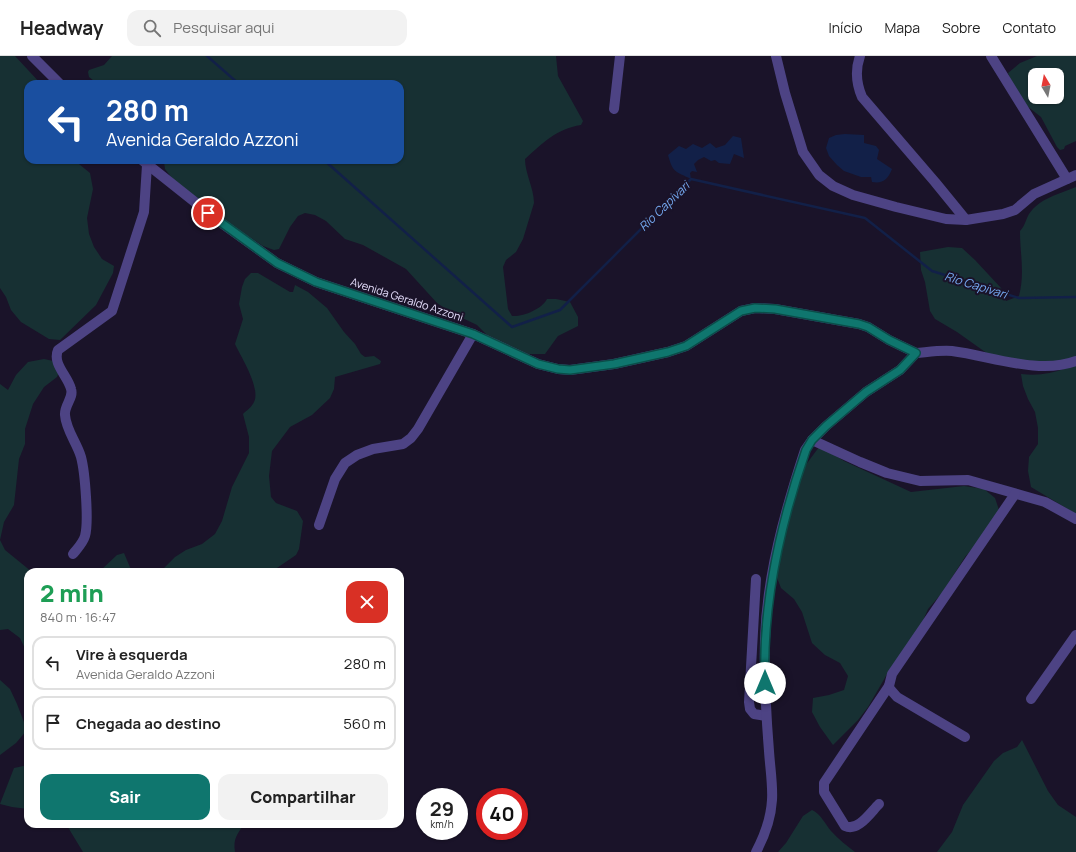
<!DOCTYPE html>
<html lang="pt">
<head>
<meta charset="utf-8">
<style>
	:root { --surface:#fff; --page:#f2f2f2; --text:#222; --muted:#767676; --line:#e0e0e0; --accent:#0f766e }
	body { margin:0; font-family:Manrope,sans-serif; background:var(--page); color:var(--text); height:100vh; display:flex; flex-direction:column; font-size:15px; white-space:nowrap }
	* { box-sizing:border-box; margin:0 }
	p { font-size:13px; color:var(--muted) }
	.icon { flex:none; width:22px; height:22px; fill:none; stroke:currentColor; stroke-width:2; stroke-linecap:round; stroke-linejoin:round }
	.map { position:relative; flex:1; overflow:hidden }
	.drawer { position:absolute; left:24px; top:512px; width:380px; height:260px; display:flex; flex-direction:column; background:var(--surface); border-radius:12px; box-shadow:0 1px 3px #0004 }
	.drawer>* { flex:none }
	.hud { position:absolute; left:24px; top:24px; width:380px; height:84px; border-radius:12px; box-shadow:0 1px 3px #0004; background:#1a4fa0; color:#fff; overflow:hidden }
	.needle { width:26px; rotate:350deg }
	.controls { position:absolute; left:1028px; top:12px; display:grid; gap:8px }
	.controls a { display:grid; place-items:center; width:36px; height:36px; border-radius:8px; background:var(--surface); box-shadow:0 1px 3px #0004; font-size:20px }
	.speed { position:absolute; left:416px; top:732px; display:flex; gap:8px; font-size:20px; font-weight:700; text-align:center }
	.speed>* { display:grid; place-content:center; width:52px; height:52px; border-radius:50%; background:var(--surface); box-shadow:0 1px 3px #0004; line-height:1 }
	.speed small { font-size:10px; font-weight:400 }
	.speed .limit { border:6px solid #d22; background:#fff; color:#111 }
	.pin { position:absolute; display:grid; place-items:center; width:34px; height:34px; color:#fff; margin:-17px; border:2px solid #fff; border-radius:50%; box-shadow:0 1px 4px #0007 }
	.me { position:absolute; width:44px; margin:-22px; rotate:0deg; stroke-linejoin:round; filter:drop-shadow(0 0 3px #0008) }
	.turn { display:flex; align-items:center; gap:14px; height:84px; padding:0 16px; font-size:18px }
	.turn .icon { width:52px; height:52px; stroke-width:2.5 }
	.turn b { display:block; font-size:28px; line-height:34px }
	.round { display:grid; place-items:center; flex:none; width:42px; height:42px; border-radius:12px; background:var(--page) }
	.headline { display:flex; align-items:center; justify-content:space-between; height:68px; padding:0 16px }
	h1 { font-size:24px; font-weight:800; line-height:30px; color:#1e9e55 }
	.action { display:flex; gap:8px; margin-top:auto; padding:8px 16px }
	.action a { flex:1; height:46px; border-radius:12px; background:var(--accent); color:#fff; font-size:16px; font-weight:800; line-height:46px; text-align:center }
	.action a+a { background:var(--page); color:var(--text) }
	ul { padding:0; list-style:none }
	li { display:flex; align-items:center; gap:12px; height:54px; margin:0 8px 6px; padding:0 8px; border:2px solid var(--line); border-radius:12px }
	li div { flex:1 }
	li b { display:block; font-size:15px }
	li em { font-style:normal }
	header { display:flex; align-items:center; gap:24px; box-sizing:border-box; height:56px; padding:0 20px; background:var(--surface); border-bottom:1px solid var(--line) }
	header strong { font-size:19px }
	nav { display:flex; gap:22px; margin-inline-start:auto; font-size:14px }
	.search { width:280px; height:36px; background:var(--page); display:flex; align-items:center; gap:10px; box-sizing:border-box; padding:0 14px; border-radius:12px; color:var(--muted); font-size:15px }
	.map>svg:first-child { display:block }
	.green { fill:#173033; fill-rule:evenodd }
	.water { fill:#122048 }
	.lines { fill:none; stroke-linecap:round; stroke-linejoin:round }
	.stream { stroke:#122048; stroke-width:2.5 }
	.minor { stroke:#4d4384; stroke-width:10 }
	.route-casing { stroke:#0a4d48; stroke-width:10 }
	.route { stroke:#0f766e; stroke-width:7 }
	.labels { text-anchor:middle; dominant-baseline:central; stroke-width:4; stroke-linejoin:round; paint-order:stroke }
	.street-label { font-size:11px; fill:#e5defc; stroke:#1a1329 }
	.water-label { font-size:12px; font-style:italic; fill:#76aaf2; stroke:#1a1329 }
</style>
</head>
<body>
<header>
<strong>Headway</strong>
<div class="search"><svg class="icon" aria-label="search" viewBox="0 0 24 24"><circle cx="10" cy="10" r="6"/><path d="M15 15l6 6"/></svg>Pesquisar aqui</div>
<nav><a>Início</a><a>Mapa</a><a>Sobre</a><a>Contato</a></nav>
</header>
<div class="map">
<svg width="1076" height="796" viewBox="0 0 1076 796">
	<rect width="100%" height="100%" fill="#1a1329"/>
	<!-- green -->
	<g class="green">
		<polygon points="0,0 15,0 41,28 28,28 28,104 74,104 90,117 93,133 87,162 89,178 94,191 102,203 114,210 113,217 96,249 60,284 49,283 21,266 11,254 6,241 0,232"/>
		<path d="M112 0H556L558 20 583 65 581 69C556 73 543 87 525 103 525 118 534 132 534 147L523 183 516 196 506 204 503 211 508 253 512 260C523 261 542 253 547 243H556L570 246 578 261V270L558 280 545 298H528L492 284 477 269 452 257 437 247 406 213 363 189 345 183 326 165 315 159 305 157 298 160 290 171 279 193 274 194 263 190 224 164 188 143 165 113 164 106 165 104H400V28H98L89 21 88 16 89 14 104 9Z"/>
		<path d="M1037 0H1076V85L1065 90 1064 93 1060 94 1057 91 1041 61 1018 43 1008 17 1020 7ZM1035 19H1057V41H1035Z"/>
		<path d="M1076 131V458L1031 431 1028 415 1029 401 1038 388V372L1035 356 1028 343 1023 330 1021 318C1037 320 1051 318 1066 312L1002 308 957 276 935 263 930 255 925 226 921 214 920 196 948 191 962 192 975 204 1001 232 1006 245 1019 240C1025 217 1020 198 1020 175 1025 170 1026 163 1029 158 1040 142 1059 138 1076 131Z"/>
		<path d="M251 217H258L290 236H293L295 229 308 236 327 252 344 276 355 288 361 298 365 301 374 300 381 305 380 308 335 321 334 333 330 342 312 359 290 371 272 395 269 420 271 441 276 447 297 455 303 465 299 493 296 499 271 516H160L175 501 186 494 202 488 215 478 222 465 232 431 249 397V381L243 358C246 355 252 351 254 346 261 332 241 301 235 288L243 263 239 248 242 231 245 223Z"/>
		<polygon points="44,303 58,306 62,309 57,321 44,331 33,348 25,373 25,388 19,403 14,449 4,466 0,484 5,494 32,516 28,516 28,599 20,582 8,573 0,574 0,328 8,334 16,319 28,306"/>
		<polygon points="822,387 827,394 844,405 911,436 964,430 984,433 995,442 999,454 990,472 965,501 942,537 928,553 918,576 890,613 868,651 858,664 833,689 820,671 812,656 813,642 829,639 844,634 848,620 840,607 825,599 812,587 802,556 794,543 781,532 776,519 776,486 805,410"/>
		<polygon points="124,497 132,516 99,516 117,499"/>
		<polygon points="0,624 10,633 17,648 27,674 16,687 0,699"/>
		<polygon points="1022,684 1048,735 1058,749 1076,761 1076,796 937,796 952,776 963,749 994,705 1003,697 1017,691"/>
		<polygon points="28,709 28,753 12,751 0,748 14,712"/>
		<path d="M812 754C821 758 825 768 831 775 838 783 847 790 855 796H778L786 787 803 760Z"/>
		<path d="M66 768H244C237 779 233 782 235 796H83Z"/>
	</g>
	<!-- water -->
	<g class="water">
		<path d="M845 78 864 79V87L876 90 879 94 877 103 892 113C888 123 883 128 872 126L871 121H861L844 115 837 109 829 100 826 92 829 82 836 79Z"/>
		<path d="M733 80 741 82 744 102 734 98 730 108 719 107 715 104 711 105 704 101 698 104 694 108 697 116 692 115 690 117 691 123C675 115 673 117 668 99L679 90 686 93 693 88 702 92 710 87 716 92 725 89Z"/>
	</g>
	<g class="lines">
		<!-- stream -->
		<g class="stream">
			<polyline points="207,0 239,28"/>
			<polyline points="324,104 512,271 560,254 691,123 865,162 932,215 1019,242 1076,241"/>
		</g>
		<!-- minor -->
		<g class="minor">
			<polyline points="32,0 60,28"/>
			<polyline points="776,0 785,37 803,96 819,119 833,130 853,139 896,151 946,163 966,164 1003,158 1015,154 1034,138 1076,119"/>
			<path d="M860 0C855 14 856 27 862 41L935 126 966 164"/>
			<polyline points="991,0 1067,123"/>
			<polyline points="614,53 620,0"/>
			<polyline points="142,104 220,166 277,207 316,226 473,278 538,308 558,313 570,314 614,308 668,296 686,290 741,255 755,252 775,253 859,268 868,271 889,284 916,297"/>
			<polyline points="812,384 860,406 887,417 920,425 968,424 1045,446 1076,463"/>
			<polyline points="319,469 335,423 345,407 357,399 373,393 403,388 411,382 418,373 473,278"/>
			<path d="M73 498C77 493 83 487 85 480 89 466 85 416 81 401 77 387 66 374 65 359 64 349 74 342 71 333 68 320 52 308 58 294L112 255 144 156 147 109"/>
			<polyline points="756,523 749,646 750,653 754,658 766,660"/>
			<polyline points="1031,643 1076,579"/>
			<polyline points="965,681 897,641 890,633 889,630 892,618 1015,438"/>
			<path d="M879 748C870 757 858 776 845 770L824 736V727L889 630"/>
			<path d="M756 796C764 781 771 761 772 744 773 729 770 711 769 695 766 658 764 621 765 583 767 519 785 455 805 394L812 384 826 370 866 336 900 314 916 297C928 296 941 294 952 295 991 300 1039 319 1076 305"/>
		</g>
	</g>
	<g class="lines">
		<!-- route casing -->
		<g class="route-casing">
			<path id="route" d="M208 157 277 207 316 226 473 278 538 308 558 313 570 314 614 308 668 296 686 290 741 255 755 252 775 253 859 268 868 271 889 284 916 297 900 314 866 336 826 370 812 384 806 394C780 469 762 548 765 627"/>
		</g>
		<!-- route -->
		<use href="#route" class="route"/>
	</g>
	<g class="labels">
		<!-- street labels -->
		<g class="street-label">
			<text transform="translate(407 243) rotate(18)">Avenida Geraldo Azzoni</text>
		</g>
		<!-- water labels -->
		<g class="water-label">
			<text transform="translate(664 150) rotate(-44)">Rio Capivari</text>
			<text transform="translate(976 229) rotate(17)">Rio Capivari</text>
		</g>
	</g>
</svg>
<div class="controls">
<a><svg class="needle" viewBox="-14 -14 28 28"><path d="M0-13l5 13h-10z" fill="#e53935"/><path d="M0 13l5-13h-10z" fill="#767676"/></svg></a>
</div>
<div class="speed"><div>29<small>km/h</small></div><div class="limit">40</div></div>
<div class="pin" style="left:208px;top:157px;background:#d93025"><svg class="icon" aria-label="arrive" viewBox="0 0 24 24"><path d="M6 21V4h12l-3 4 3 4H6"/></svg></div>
<svg class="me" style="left:765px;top:627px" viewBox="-20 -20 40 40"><circle r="19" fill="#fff"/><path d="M0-13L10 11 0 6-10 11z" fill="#0f766e"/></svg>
<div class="hud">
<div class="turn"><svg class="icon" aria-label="left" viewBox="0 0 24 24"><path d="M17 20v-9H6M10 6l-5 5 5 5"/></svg><div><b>280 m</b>Avenida Geraldo Azzoni</div></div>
</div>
<section class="drawer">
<div class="headline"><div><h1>2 min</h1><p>840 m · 16:47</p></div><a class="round" style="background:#d93025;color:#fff"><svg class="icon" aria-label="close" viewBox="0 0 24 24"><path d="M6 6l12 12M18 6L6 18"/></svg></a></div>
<ul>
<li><svg class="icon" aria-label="left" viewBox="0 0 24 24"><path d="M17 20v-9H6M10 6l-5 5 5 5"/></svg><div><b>Vire à esquerda</b><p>Avenida Geraldo Azzoni</p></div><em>280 m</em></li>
<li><svg class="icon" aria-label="arrive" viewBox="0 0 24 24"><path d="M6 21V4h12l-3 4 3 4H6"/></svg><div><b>Chegada ao destino</b></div><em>560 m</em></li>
</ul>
<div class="action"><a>Sair</a><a>Compartilhar</a></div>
</section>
</div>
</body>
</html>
